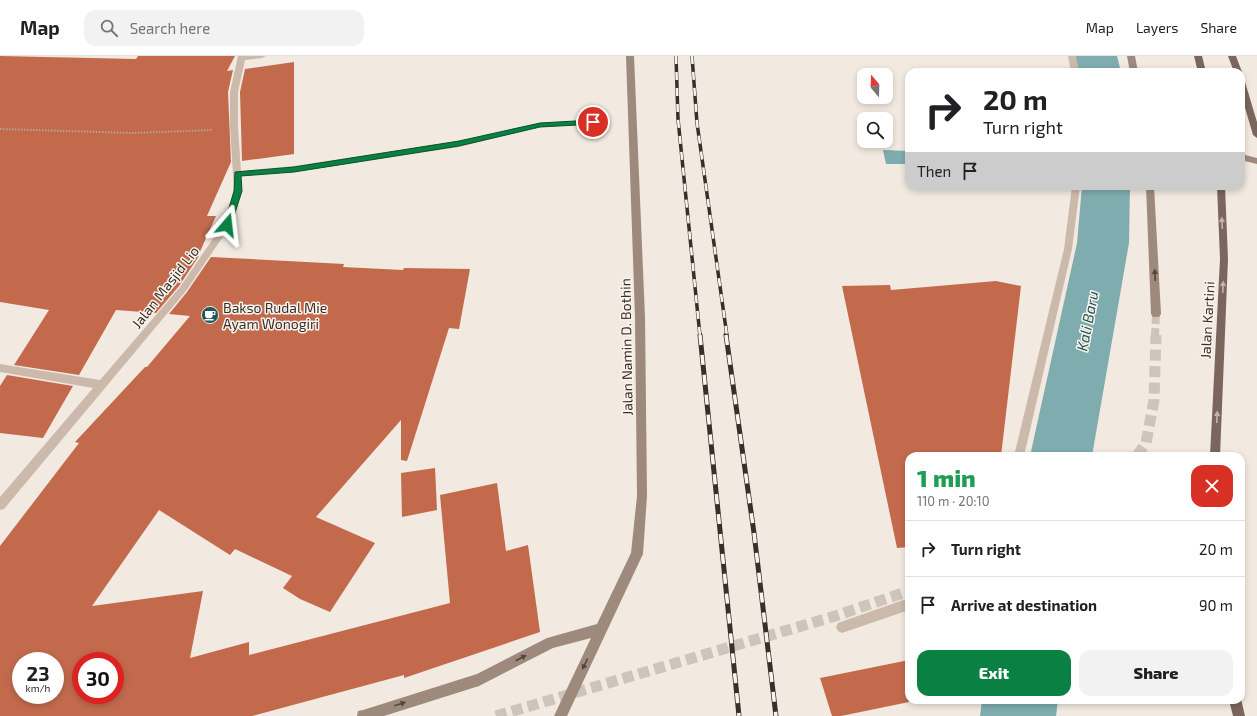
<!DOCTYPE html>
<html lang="en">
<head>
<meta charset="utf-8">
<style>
	:root { --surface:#fff; --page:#f2f2f2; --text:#202124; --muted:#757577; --line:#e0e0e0; --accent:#0b8043 }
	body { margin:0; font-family:"Exo 2",sans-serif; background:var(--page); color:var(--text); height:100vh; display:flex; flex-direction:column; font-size:15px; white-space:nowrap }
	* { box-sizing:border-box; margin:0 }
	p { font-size:13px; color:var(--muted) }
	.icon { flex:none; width:22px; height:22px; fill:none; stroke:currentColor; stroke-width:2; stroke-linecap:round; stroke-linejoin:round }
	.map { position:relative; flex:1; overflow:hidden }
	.panel { position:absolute; left:905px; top:396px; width:340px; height:252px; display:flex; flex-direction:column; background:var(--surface); border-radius:12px; box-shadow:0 2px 6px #0003 }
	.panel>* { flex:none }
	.banner { position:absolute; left:905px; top:12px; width:340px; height:122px; border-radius:12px; box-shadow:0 2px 6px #0003; background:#fff; color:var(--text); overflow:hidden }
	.needle { width:26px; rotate:341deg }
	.tools { position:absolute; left:857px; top:12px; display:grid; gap:8px }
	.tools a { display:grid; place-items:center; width:36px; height:36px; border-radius:8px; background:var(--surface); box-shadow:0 2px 6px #0003; font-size:20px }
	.speed { position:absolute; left:12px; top:596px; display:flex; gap:8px; font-size:20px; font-weight:700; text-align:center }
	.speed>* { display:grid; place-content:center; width:52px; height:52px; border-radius:50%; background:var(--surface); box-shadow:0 2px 6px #0003; line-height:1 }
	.speed small { font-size:10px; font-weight:400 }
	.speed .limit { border:6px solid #d22; background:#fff; color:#111 }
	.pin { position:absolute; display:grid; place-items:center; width:34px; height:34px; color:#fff; margin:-17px; border:2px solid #fff; border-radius:50%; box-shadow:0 1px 4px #0007 }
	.me { position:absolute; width:44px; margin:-22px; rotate:17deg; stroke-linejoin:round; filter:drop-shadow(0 0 3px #0008) }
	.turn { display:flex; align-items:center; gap:14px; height:84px; padding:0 12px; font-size:18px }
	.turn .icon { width:52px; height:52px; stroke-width:2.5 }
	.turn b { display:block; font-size:28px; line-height:34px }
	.then { display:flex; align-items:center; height:38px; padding:0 12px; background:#0003; gap:8px; font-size:15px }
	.round { display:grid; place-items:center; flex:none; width:42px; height:42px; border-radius:12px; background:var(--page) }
	.summary { display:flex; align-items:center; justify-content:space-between; height:68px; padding:0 12px }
	h1 { font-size:24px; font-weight:800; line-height:30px; color:#1e9e55 }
	.button { display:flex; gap:8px; margin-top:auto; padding:8px 12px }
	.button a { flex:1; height:46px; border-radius:12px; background:var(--accent); color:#fff; font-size:16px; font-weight:800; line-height:46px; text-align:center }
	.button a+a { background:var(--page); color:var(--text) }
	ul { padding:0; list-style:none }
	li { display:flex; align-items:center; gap:12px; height:56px; padding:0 12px; border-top:1px solid var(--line) }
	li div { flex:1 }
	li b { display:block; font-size:15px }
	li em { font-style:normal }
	header { display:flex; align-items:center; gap:24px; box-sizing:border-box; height:56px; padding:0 20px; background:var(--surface); border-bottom:1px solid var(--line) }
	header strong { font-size:19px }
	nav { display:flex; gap:22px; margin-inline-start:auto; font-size:14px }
	.search { width:280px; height:36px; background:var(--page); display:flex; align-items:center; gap:10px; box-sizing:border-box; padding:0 14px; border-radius:12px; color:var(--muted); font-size:15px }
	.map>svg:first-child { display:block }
	.water { fill:#7fadaf }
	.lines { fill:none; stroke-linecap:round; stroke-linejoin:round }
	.river { fill:#7fadaf; fill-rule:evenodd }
	.building { fill:#c36a4d; fill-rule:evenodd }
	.secondary-tunnel-far1 { stroke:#cdc5bc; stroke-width:8; stroke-dasharray:8 4; stroke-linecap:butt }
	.secondary-tunnel { stroke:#cdc5bc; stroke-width:11; stroke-dasharray:11 5.5; stroke-linecap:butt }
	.path { stroke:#b7a495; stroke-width:2; stroke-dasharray:1.5 1.5; stroke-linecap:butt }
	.street { fill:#cbbaab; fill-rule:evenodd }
	.secondary { fill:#9e897d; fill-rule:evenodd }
	.primary { fill:#7a665c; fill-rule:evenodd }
	.rail-far1-casing { stroke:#392f2a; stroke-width:3.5 }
	.rail-casing { stroke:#392f2a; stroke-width:5 }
	.rail-far1 { stroke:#faf4ec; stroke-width:2.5; stroke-dasharray:8; stroke-linecap:butt }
	.rail { stroke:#faf4ec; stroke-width:3.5; stroke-dasharray:10; stroke-linecap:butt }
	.oneway { fill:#c0b4ab }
	.oneway2 { fill:#52463f }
	.route { fill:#0b8043; stroke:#07532c }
	.labels { text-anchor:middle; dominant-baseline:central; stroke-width:3; stroke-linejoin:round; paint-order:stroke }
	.street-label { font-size:14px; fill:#392f2a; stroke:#faf4ec }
	.poi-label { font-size:14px; fill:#392f2a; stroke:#faf4ec; text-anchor:start }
	.water-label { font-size:15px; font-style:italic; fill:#20565a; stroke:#faf4ec }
</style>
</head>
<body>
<header>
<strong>Map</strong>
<div class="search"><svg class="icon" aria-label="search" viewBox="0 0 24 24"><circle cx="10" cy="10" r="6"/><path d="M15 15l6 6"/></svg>Search here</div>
<nav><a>Map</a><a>Layers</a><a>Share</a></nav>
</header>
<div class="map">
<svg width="1257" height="660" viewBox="0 0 1257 660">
	<rect width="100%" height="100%" fill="#f2eae0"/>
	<!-- water -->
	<polygon class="water" points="883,94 909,95 909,108 886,108"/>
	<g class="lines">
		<!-- river -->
		<g class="river">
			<polygon points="1075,0 1117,0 1121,16 1079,16"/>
			<polygon points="1082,130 1130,130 1129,187 1092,400 1030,400 1077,187"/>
			<polygon points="982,644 1058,644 1056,660 980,660"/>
		</g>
	</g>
	<!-- building -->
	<g class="building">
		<polygon points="0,0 136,3 138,0 235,0 227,15 233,14 228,36 231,106 207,160 216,160 198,200 199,200 179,230 156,257 116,254 79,319 14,309 49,254 0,246"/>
		<polygon points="294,6 294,98 242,105 240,36 245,13"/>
		<path d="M211 201 344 208 343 211 403 214 404 212 470 213 459 273 449 272 407 405 401 404V364L316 461 375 487 330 556 300 543 283 532 292 520 235 493 230 499 159 454 92 550 203 535 190 602 249 586V599L450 547 440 439 497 427 506 495 528 489 540 576 404 622V619L252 660H0V490L79 387 75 386 145 311H147L190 260 169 258 187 236ZM21 605H55V639H21ZM81 605H115V639H81Z"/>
		<polygon points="996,225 1021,230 1001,400 909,400 909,491 897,492 842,230 890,229 891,234"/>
		<polygon points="7,319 73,330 43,382 0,377 0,330"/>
		<polygon points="435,412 437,454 402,461 401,417"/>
		<polygon points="909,604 909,646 841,660 832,660 820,622"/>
	</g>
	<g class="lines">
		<!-- secondary-tunnel-far1 -->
		<polyline class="secondary-tunnel-far1" points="1155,280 1156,258"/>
		<!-- secondary-tunnel -->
		<g class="secondary-tunnel">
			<polyline points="1137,400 1146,387 1154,344 1156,279"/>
			<polyline points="496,660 832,561 909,535"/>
		</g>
		<!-- path -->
		<polyline class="path" points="0,73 133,77 213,74"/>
		<!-- street -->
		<g class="street">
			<polygon points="238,0 266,0 262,2 245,4 238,36 238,71 241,115 294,110 459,85 540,67 593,64 597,66 593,68 540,71 459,91 294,116 241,120 242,135 231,169 186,235 4,453 0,454 0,441 93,332 0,316 0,308 100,324 180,231 223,168 234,135 230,71 230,36"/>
			<polygon points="1068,0 1076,0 1079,16 1071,16"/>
			<polygon points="1072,130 1080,130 1072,193 1024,400 1014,400 1064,193"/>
			<polygon points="909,542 909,554 842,577 838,575 836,571 838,567"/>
		</g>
		<!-- secondary -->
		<g class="secondary">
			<polygon points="626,0 634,0 645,261 647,440 643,498 567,660 554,660 591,582 553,592 479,630 384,660 357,660 358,655 363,654 477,618 547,582 597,568 631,497 637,440 635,261"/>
			<polygon points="1127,0 1135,0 1138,16 1130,16"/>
			<polygon points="1241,98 1257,102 1257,108 1241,104"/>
			<polygon points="1146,130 1154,130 1161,258 1159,261 1153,261 1151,258"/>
		</g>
		<!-- primary -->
		<g class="primary">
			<polygon points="1194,0 1202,0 1206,16 1198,16"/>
			<polygon points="1228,0 1236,0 1242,16 1241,17 1234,16"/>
			<polygon points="1241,24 1245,26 1257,66 1257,82 1253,79 1241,38"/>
			<polygon points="1217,130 1225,130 1228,203 1220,400 1210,400 1220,203"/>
			<polygon points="1241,643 1245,660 1233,660 1229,644"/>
		</g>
		<!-- rail-far1 casing -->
		<g class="rail-far1-casing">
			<g id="rail-far1">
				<polyline points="676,0 678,63 700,280"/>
				<polyline points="692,0 697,67 727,280"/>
			</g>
		</g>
		<!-- rail casing -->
		<g class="rail-casing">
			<g id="rail">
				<polyline points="700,279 739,660"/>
				<polyline points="726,279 754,477 776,660"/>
			</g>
		</g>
		<!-- rail-far1 -->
		<use href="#rail-far1" class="rail-far1"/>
		<!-- rail -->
		<use href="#rail" class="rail"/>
	</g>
	<!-- one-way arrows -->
	<defs><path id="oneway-solid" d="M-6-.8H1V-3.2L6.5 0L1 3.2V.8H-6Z"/></defs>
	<g class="oneway">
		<use href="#oneway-solid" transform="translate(1222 167) rotate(-93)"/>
		<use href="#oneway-solid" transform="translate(1223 231) rotate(-87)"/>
		<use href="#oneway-solid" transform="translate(1217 361) rotate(-87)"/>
	</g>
	<g class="oneway2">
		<use href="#oneway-solid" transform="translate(1155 219) rotate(-93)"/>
		<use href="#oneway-solid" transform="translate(521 602) rotate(-28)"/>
		<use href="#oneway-solid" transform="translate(585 608) rotate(116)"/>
		<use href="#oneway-solid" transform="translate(400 648) rotate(-17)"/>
	</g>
	<!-- route -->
	<polygon class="route" points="593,64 597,66 596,68 540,71 459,90 294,116 241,120 242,135 231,169 227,172 224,169 234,135 235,116 294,111 459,85 540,67"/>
	<!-- icons -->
	<defs>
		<g id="cafe-disc" transform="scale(0.9)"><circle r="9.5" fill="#20565a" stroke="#faf4ec"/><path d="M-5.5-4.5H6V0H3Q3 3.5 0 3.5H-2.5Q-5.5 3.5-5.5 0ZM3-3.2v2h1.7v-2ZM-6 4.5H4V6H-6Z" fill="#fff"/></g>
	</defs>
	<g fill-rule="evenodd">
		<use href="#cafe-disc" x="210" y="259"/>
	</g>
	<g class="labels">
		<!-- street labels -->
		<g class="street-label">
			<text transform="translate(165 231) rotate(-52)">Jalan Masjid Lio</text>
			<text transform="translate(1207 264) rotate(-87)">Jalan Kartini</text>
			<text transform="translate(626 291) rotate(-91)">Jalan Namin D. Bothin</text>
		</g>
		<!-- poi labels -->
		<g class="poi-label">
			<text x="223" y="251">Bakso Rudal Mie<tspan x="223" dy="16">Ayam Wonogiri</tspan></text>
		</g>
		<!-- water labels -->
		<g class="water-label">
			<text transform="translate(1087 265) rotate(-79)">Kali Baru</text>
		</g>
	</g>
</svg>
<div class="tools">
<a><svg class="needle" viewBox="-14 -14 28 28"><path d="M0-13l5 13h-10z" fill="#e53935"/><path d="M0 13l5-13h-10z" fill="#757577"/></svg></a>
<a><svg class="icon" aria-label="search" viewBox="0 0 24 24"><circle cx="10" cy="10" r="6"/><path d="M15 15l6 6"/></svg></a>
</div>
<div class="speed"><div>23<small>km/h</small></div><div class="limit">30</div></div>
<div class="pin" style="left:593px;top:66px;background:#d93025"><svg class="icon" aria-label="arrive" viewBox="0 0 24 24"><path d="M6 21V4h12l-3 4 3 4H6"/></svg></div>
<svg class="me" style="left:227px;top:169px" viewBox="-20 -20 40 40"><path d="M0-17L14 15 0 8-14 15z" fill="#0b8043" stroke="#fff" stroke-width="4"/></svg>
<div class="banner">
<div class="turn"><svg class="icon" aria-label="right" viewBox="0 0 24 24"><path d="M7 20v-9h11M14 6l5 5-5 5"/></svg><div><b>20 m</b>Turn right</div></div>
<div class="then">Then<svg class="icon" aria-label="arrive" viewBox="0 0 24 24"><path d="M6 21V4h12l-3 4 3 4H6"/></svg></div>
</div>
<section class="panel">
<div class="summary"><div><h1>1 min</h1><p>110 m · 20:10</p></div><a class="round" style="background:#d93025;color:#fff"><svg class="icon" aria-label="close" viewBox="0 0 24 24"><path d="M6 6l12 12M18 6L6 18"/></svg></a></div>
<ul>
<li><svg class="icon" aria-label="right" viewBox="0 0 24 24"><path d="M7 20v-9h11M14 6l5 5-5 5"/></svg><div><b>Turn right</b></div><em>20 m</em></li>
<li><svg class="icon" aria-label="arrive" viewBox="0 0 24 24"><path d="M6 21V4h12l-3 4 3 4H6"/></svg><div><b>Arrive at destination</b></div><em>90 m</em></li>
</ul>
<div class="button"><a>Exit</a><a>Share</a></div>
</section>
</div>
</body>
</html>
